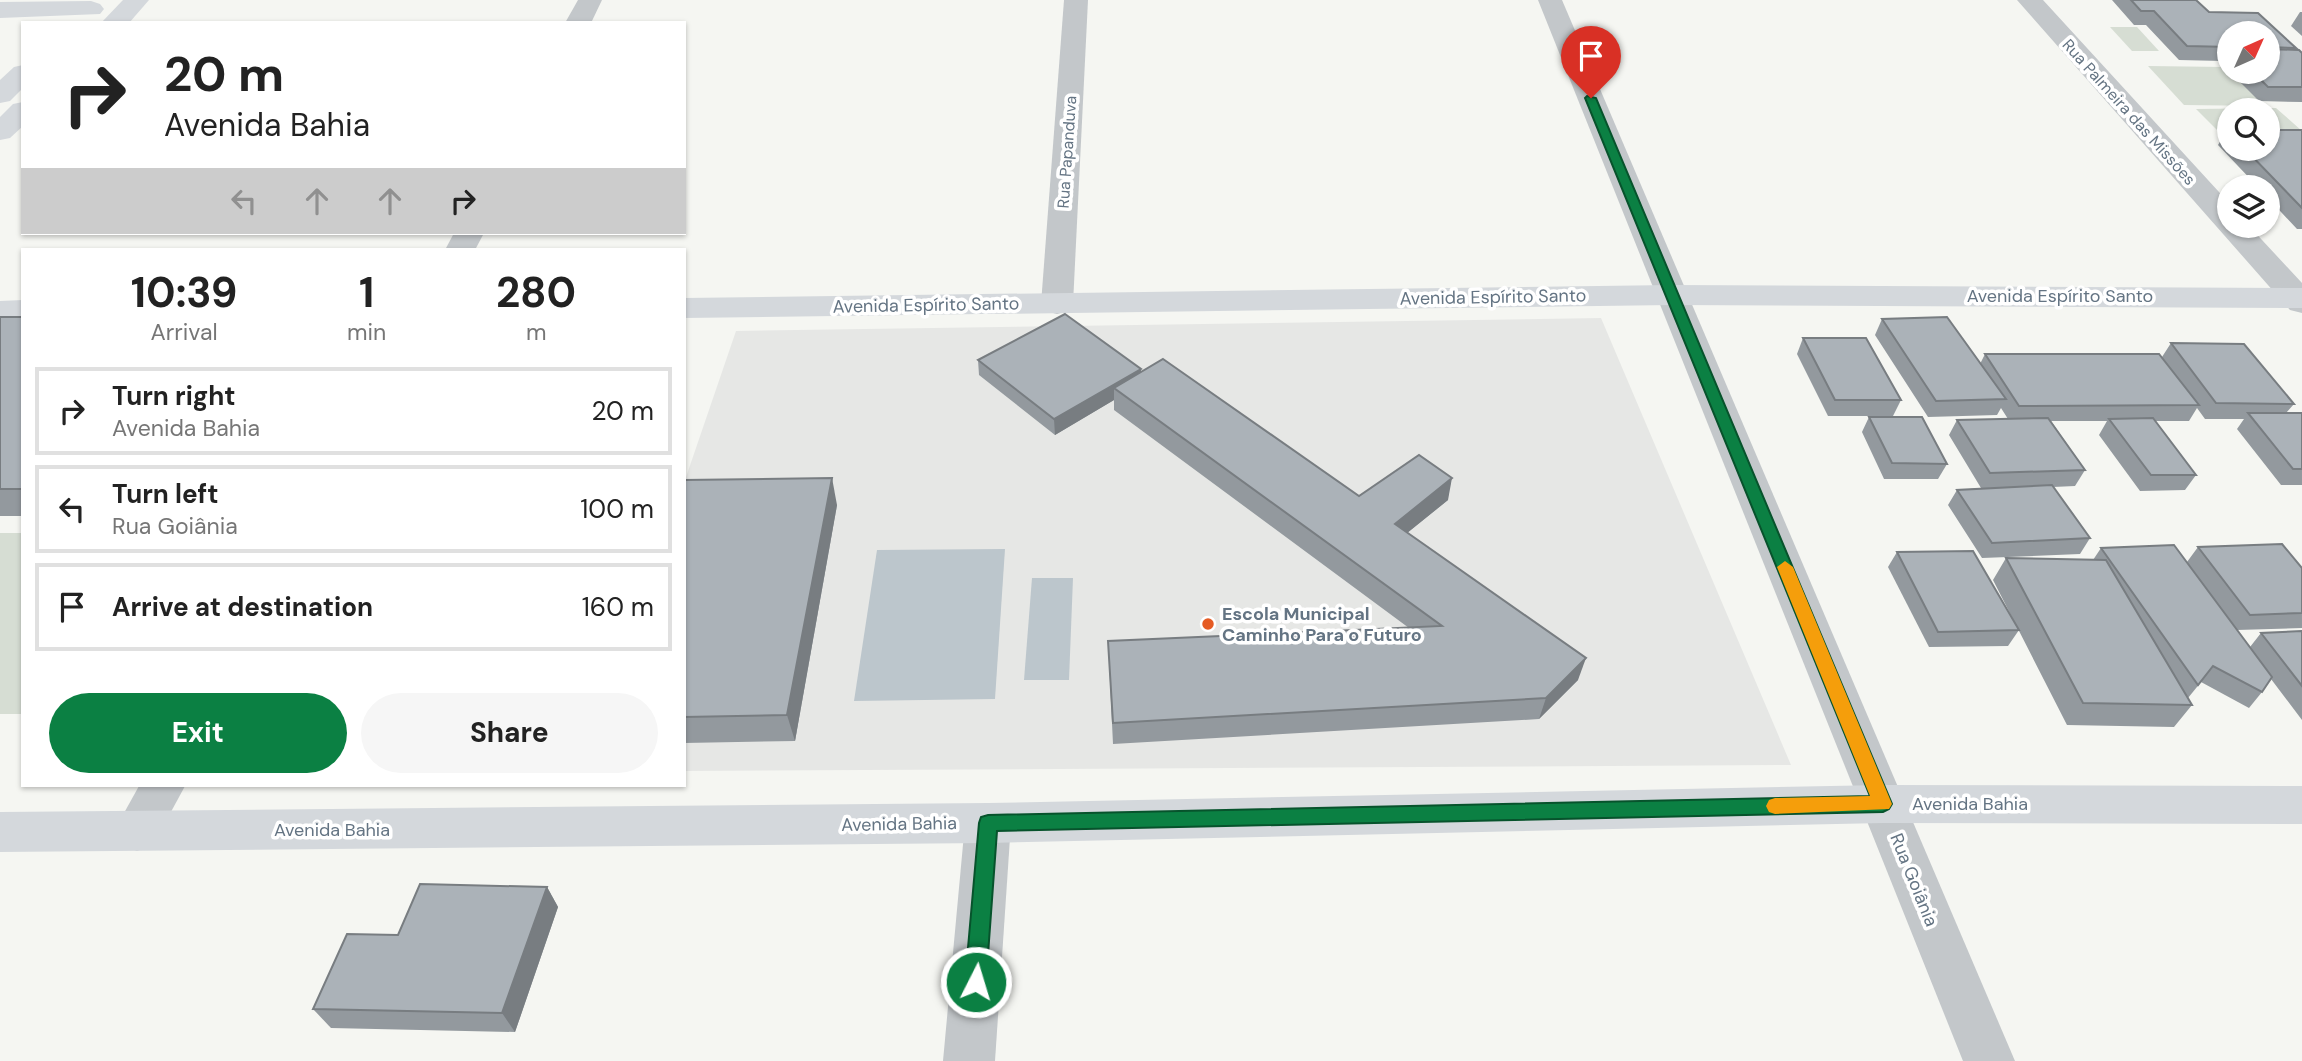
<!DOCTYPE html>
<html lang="en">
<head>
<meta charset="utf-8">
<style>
	:root { --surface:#fff; --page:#f6f6f6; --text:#222; --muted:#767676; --line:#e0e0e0; --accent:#0b8043 }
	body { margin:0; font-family:"DM Sans",sans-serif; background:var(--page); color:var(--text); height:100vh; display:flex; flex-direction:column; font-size:26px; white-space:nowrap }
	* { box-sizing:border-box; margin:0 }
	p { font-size:23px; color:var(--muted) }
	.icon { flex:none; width:38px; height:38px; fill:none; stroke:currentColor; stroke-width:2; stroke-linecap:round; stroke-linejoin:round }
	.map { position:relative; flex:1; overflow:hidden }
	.side { position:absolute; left:21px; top:248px; width:665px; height:539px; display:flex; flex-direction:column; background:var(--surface); border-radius:0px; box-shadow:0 2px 5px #0004 }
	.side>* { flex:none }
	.guide { position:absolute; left:21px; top:21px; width:665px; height:214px; border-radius:0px; box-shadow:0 2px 5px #0004; background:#fff; color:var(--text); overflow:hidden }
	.needle { width:46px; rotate:45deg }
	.fabs { position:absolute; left:2217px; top:21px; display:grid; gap:14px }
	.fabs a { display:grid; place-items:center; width:63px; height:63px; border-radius:50%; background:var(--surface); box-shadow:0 2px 5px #0004; font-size:35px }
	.pin { position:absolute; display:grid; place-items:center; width:60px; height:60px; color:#fff; margin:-72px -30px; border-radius:50% 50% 50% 0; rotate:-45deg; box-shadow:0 0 7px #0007 }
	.pin .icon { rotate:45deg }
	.me { position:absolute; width:77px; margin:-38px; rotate:5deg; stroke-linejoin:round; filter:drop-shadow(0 0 5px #0008) }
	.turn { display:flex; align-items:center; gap:24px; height:147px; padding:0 28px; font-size:32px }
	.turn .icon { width:91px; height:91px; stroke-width:2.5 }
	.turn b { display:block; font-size:49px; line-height:60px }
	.lanes { display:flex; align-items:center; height:66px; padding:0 28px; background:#0003; justify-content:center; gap:35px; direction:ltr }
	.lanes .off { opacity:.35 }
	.eta { display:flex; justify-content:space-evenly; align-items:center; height:119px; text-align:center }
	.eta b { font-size:42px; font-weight:700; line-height:49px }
	.cta { display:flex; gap:14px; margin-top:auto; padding:14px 28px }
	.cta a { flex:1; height:80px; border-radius:42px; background:var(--accent); color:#fff; font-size:28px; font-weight:700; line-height:80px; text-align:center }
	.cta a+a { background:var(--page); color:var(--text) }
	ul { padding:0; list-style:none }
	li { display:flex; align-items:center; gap:21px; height:88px; margin:0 14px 10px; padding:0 14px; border:4px solid var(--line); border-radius:0px }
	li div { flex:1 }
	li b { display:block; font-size:26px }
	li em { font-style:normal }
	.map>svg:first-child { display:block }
	.built { fill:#e6e7e5 }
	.green { fill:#d6ddd3 }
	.water { fill:#bcc6cc }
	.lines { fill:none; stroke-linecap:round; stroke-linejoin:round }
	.street { fill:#c3c7ca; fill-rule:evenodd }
	.secondary { fill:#d4d8dc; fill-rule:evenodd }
	.wall { fill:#93999e }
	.shaded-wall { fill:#787d81 }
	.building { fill:#abb2b8; stroke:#787d81; stroke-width:2 }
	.route { fill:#0b8043; stroke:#07532c; stroke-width:2 }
	.slow { fill:#f59e0b }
	.poi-dot { fill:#e55b23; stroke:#fff; stroke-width:2.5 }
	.labels { text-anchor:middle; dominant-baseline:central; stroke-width:7; stroke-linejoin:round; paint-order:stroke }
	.far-street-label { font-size:16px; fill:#647483; stroke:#fff }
	.street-label { font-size:18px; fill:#647483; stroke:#fff }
	.poi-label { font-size:18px; font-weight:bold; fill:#647483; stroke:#fff; text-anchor:start }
</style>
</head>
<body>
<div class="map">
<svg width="2302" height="1061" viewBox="0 0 2302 1061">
	<rect width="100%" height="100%" fill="#f5f6f2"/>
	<!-- built -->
	<polygon class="built" points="1601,318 1791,765 684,771 684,483 736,331"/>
	<!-- green -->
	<g class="green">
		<polygon points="2110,27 2137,27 2159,51 2132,51"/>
		<polygon points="2148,66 2225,67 2266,106 2184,105"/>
		<polygon points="2276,108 2302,131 2268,143 2268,110 2230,110 2229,142 2196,109"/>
		<rect x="0" y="533" width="23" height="181"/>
	</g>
	<!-- water -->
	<g class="water">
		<polygon points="1005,549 995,699 854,701 877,550"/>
		<polygon points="1032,578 1073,578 1069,680 1024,680"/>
	</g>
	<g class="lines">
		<!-- street -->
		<g class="street">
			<polygon points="578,0 602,0 591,23 565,23"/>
			<polygon points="1064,0 1088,0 1073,304 1069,311 1057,314 1045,311 1041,304"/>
			<polygon points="1538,0 1562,0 2015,1061 1963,1061"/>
			<polygon points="2017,0 2043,0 2230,204 2230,226 2249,226 2302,283 2302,313 2290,310"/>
			<polygon points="454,233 484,233 475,250 445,250"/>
			<polygon points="139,786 185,786 153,845 137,851 121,845 114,831"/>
			<polygon points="988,803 1004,809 1011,823 995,1061 943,1061 965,823 972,809"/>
		</g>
		<!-- secondary -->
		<g class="secondary">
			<polygon points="123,0 149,0 129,23 101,23"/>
			<polygon points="91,1 100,4 104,9 100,14 0,18 0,2"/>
			<polygon points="23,65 23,88 10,101 0,103 0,80 14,67"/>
			<polygon points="23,102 23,126 10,138 0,140 0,117 13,104"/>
			<polygon points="1672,285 2302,288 2302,308 1672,305 684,318 684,298"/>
			<polygon points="23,300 23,320 0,321 0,301"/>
			<polygon points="1883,785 2302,786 2302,824 1883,823 988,843 0,852 0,812 988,803"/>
		</g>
	</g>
	<!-- wall -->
	<g class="wall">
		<polygon points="2112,0 2196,0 2209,12 2258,13 2296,48 2295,49 2299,50 2302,53 2302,102 2259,101 2230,72 2268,72 2268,33 2230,33 2230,71 2222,63 2223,61 2179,60 2146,25 2134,25"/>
		<polygon points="2300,12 2302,12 2302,36 2291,26"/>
		<polygon points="2227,130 2230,130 2230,149 2268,149 2302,130 2302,229 2297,229 2268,198 2268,187 2258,187 2218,145"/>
		<rect x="0" y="317" width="23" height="199"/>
		<polygon points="1882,319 1980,364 1985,354 2162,357 2171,343 2294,404 2286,413 2302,413 2302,485 2281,485 2237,429 2244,419 2205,419 2197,408 2189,421 2155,421 2196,475 2185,490 2140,491 2099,435 2107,421 2051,421 2085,470 2075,486 2053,487 2090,538 2080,554 1982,558 1948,505 1957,490 1981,488 1949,435 1957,420 2008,419 2001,408 1997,415 1928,417 1875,335"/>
		<polygon points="1803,338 1901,400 1893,416 1828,416 1797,354"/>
		<polygon points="978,360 1141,372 1359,496 1448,500 1407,533 1578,680 1539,719 1113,744 1108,641 1409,628 1114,410 1114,400 1055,435 979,375"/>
		<polygon points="1869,417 1947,464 1938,479 1884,479 1862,432"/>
		<polygon points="684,480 837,505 795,741 684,743"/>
		<polygon points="2198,547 2302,568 2302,628 2237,630 2250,647 2261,633 2302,631 2302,720 2271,679 2262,692 2249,708 2201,682 2188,698 2192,705 2174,727 2067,725 1993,580 2006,558 2093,560 2101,548 2187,562"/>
		<polygon points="1897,552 2019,630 2008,646 1929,647 1888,567"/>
		<polygon points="547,887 558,907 515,1032 331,1028 313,1009 398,935"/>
	</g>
	<!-- shaded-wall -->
	<g class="shaded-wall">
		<polygon points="1141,369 1141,385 1114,388 1114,400 1055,435 1054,419"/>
		<polygon points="832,478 837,505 795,741 787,715"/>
		<polygon points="1452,478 1448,500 1391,546 1395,524"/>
		<polygon points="1586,658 1578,680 1539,719 1546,698"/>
		<polygon points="547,887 558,907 515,1032 502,1013"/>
	</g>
	<!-- building -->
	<g class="building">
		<polygon points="2131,0 2196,0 2209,12 2258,13 2296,48 2268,47 2268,33 2230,33 2230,47 2187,46 2154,11 2141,11"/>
		<polygon points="2268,49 2299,50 2302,53 2302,87 2268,87 2253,72 2268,72"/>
		<polygon points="2268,130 2302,130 2302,208 2245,149 2268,149"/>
		<polygon points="1065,314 1141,369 1054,419 978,360"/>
		<rect x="0" y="317" width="23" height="172"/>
		<polygon points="1947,317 2006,399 1936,401 1882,319"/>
		<polygon points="1803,338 1866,338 1901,400 1835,400"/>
		<polygon points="2171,343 2244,344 2294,404 2216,403"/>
		<polygon points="1985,354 2159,354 2199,405 2019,406"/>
		<polygon points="1163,359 1359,496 1419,455 1452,478 1395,524 1586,658 1546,698 1113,723 1108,641 1442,626 1114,388"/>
		<polygon points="2248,413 2302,413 2302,469 2293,469"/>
		<polygon points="1869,417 1922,417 1947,464 1892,463"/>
		<polygon points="2048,418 2085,470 1990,473 1957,420"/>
		<polygon points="2153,418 2196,475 2151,475 2109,419"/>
		<polygon points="832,478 787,715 684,717 684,480"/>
		<polygon points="2052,485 2090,538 1992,543 1957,490"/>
		<polygon points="2282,544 2302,568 2302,613 2250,615 2198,547"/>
		<polygon points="2174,545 2272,677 2262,692 2213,666 2198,685 2101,548"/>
		<polygon points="1973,551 2019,630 1938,632 1897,552"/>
		<polygon points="2006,558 2106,560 2192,705 2083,703"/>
		<polygon points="2302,631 2302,686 2261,633"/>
		<polygon points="420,884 547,887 502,1013 313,1009 347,934 398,935"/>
	</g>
	<!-- route -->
	<polygon class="route" points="1587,96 1596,98 1892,804 1889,809 1883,812 997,831 986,982 983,989 976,991 968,989 965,982 979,823 981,817 988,815 1870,796 1585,98"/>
	<!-- slow -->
	<polygon class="slow" points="1785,561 1793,567 1892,804 1889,809 1775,814 1769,812 1766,806 1769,800 1775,798 1870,796 1777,567"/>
	<!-- markers -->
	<circle class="poi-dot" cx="1208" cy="624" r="7"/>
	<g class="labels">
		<!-- far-street labels -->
		<g class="far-street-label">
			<text transform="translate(2129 112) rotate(48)">Rua Palmeira das Missões</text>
			<text transform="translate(1067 152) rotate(-86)">Rua Papanduva</text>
		</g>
		<!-- street labels -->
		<g class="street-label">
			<text x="2060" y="296">Avenida Espírito Santo</text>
			<text transform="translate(1493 297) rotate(-1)">Avenida Espírito Santo</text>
			<text transform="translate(926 305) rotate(-1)">Avenida Espírito Santo</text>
			<text x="1970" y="804">Avenida Bahia</text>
			<text transform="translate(899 824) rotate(-1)">Avenida Bahia</text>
			<text x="332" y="830">Avenida Bahia</text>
			<text transform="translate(1914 880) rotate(68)">Rua Goiânia</text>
		</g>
		<!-- poi labels -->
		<g class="poi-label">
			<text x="1222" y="614">Escola Municipal<tspan x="1222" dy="21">Caminho Para o Futuro</tspan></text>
		</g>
	</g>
</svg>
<div class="fabs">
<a><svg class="needle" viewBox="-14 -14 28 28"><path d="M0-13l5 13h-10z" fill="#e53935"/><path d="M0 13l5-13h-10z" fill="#767676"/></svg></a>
<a><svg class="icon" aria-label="search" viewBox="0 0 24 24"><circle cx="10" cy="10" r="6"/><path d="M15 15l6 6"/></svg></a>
<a><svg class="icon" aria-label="layers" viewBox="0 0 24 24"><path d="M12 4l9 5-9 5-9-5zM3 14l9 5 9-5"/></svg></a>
</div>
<div class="pin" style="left:1591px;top:98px;background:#d93025"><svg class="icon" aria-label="arrive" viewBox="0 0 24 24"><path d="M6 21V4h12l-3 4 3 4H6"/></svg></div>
<svg class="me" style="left:976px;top:982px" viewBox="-20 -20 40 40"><circle r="17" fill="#0b8043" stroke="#fff" stroke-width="3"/><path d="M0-11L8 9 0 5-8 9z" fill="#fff"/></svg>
<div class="guide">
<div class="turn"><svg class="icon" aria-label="right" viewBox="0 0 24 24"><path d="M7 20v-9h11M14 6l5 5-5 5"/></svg><div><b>20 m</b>Avenida Bahia</div></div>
<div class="lanes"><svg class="icon off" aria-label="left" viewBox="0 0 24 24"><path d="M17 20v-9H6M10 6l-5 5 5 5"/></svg><svg class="icon off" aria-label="ahead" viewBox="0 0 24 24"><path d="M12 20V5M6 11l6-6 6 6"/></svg><svg class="icon off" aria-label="ahead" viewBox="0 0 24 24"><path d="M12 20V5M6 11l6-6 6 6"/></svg><svg class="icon" aria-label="right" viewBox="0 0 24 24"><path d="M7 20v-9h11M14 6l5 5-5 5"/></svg></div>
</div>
<section class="side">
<div class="eta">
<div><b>10:39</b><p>Arrival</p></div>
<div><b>1</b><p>min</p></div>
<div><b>280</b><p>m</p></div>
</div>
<ul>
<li><svg class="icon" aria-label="right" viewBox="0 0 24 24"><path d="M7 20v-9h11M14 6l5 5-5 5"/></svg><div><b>Turn right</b><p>Avenida Bahia</p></div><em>20 m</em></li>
<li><svg class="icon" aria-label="left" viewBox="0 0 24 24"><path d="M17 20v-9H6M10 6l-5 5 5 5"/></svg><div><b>Turn left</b><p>Rua Goiânia</p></div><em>100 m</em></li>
<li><svg class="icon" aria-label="arrive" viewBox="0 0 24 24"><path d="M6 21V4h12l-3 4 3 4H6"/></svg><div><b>Arrive at destination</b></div><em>160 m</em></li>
</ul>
<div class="cta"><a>Exit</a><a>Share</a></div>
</section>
</div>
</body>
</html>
